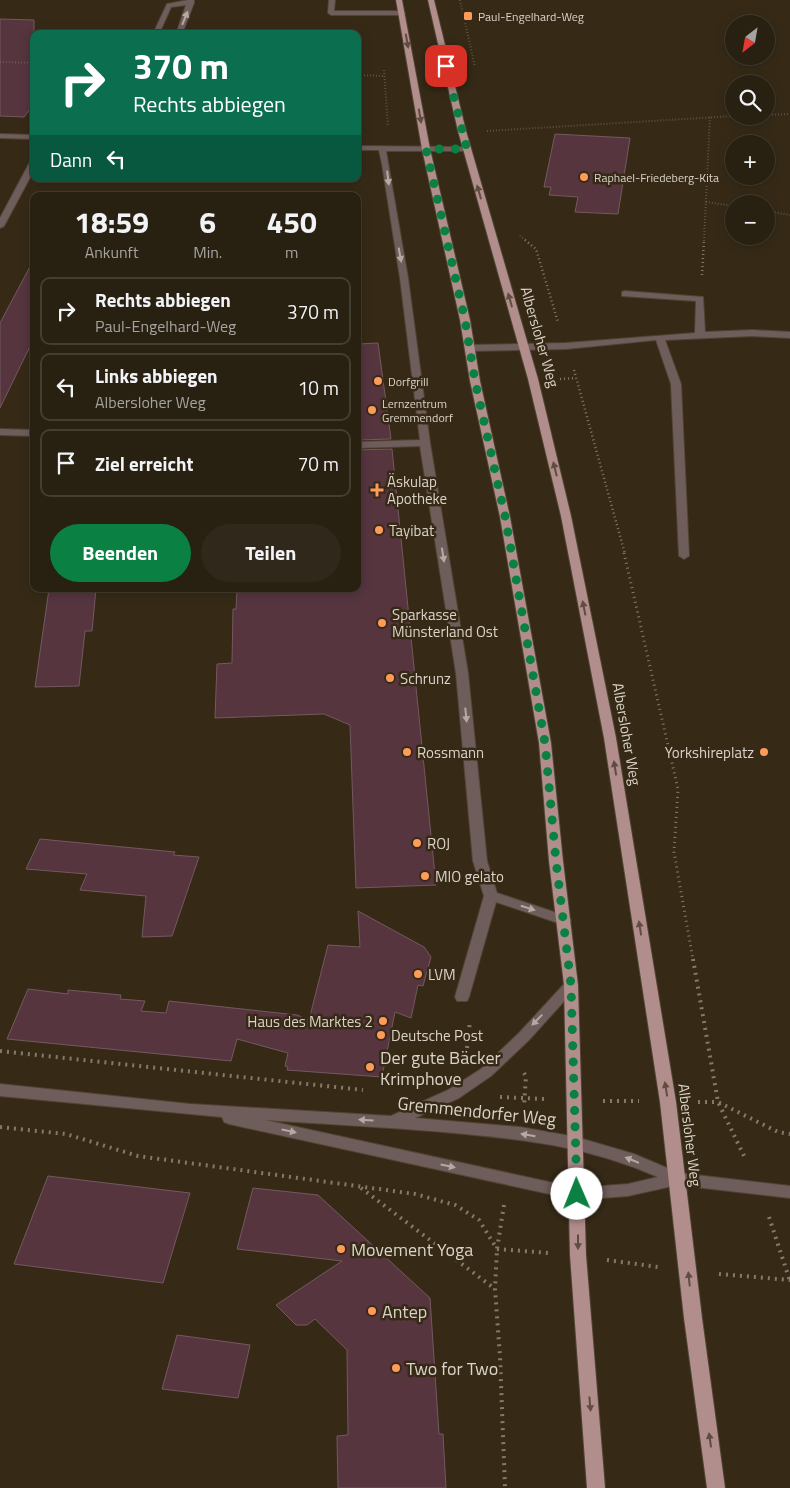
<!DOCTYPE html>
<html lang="de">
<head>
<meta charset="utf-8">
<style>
	:root { --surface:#282011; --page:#30281a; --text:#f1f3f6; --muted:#a5a39f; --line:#443e31; --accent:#0b8043 }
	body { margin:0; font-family:"Titillium Web",sans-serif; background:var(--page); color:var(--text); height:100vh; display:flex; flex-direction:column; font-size:19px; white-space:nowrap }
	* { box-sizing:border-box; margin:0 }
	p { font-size:16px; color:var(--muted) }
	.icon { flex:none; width:28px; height:28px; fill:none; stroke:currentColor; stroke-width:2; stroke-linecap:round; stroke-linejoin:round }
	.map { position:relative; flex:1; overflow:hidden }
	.details { position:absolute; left:30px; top:192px; width:331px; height:400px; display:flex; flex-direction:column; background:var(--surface); border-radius:10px; box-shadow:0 2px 12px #0003,0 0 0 1px var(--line) }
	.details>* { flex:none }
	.hud { position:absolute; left:30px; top:30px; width:331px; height:152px; border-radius:10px; box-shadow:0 2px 12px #0003,0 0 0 1px var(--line); background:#0b6e4f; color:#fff; overflow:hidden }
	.needle { width:32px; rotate:211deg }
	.buttons { position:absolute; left:725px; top:15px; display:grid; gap:10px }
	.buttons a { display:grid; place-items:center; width:50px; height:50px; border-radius:50%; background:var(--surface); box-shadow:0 2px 12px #0003,0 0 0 1px var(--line); font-size:25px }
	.pin { position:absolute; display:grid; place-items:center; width:42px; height:42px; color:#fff; margin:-21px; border-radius:10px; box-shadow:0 2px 8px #0006 }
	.me { position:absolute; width:55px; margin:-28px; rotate:359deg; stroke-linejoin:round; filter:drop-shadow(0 0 4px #0008) }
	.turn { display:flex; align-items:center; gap:18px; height:105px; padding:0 20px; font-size:22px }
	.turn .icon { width:65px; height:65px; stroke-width:2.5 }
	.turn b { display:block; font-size:35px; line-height:42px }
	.then { display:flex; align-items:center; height:48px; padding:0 20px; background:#0003; gap:10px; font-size:19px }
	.eta { display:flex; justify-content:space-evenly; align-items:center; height:85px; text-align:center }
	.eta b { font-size:30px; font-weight:700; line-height:35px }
	.cta { display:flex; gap:10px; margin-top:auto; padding:10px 20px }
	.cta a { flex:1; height:58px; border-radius:30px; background:var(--accent); color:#fff; font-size:20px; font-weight:700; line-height:58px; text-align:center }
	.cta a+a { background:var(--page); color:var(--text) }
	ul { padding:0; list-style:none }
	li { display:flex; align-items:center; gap:15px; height:68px; margin:0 10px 8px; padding:0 10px; border:2px solid var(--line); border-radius:10px }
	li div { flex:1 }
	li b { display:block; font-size:19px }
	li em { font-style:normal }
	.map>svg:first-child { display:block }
	.building { fill:#56353f; stroke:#735960 }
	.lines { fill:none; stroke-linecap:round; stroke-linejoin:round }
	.minor-casing { stroke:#504533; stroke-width:2 }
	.major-casing { stroke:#504533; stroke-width:2 }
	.path-far3 { stroke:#847a6b; stroke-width:2; stroke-dasharray:0.5 2.5; stroke-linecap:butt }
	.path-far2 { stroke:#847a6b; stroke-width:2.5; stroke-dasharray:1 3; stroke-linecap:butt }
	.path-far1 { stroke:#847a6b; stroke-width:3; stroke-dasharray:1 4; stroke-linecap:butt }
	.path { stroke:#847a6b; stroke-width:4; stroke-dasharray:2 5; stroke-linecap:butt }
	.minor { fill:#6f5d5c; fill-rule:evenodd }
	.major { fill:#b18d8c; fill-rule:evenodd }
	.oneway { fill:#b5aaa2 }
	.oneway2 { fill:#614d40 }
	.route { stroke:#0b8043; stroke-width:9; stroke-dasharray:0 16.2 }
	.poi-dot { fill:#fe9b59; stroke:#362a17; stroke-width:2 }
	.labels { text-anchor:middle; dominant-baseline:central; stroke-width:5; stroke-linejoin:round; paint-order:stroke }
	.far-poi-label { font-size:12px; fill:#dbd3c8; stroke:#362a17; text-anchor:start }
	.street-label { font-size:15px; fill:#dbd3c8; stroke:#362a17 }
	.poi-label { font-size:15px; fill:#dbd3c8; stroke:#362a17; text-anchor:start }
	.near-poi-label { font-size:18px; fill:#dbd3c8; stroke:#362a17; text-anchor:start }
	.near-street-label { font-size:18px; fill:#dbd3c8; stroke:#362a17 }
</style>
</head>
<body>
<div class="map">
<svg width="790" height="1488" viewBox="0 0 790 1488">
	<rect width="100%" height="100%" fill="#362a17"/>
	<!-- building -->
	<g class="building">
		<polygon points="0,19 34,20 34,104 24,117 0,116"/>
		<polygon points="555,134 630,138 618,214 575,212 578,197 549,195 551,187 544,187"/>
		<polygon points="34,259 34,338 0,408 0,323"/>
		<polygon points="378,343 391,439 358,440 358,344"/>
		<polygon points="392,449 436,885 356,888 350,725 324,714 215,718 217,664 232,663 233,609 236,609 237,589 358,589 358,450"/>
		<polygon points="49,589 96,589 92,631 85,631 79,686 35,687"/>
		<polygon points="40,839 175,852 173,855 199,857 172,936 142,937 146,896 80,890 87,874 26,869"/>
		<polygon points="358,911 424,947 431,957 423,986 418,985 411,1018 395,1012 382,1077 287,1070 288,1067 285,1066 288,1053 237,1039 231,1061 7,1039 28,989 68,994 68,990 121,995 120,999 145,1001 141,1011 166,1013 169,1001 297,1015 309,1020 328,945 360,947"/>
		<polygon points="48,1176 190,1193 163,1283 14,1264"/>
		<polygon points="253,1188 318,1195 430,1298 439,1434 443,1434 446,1488 338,1488 337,1436 348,1435 347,1350 315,1319 307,1325 296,1325 276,1305 342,1261 237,1249"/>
		<polygon points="177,1335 250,1345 238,1398 162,1389"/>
	</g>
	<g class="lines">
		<!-- minor casing -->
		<g class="minor-casing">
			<g id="minor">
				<polygon points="188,0 194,0 194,3 182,34 176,34 186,5 171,7 159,34 153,34 167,4"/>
				<polygon points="329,0 335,0 334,11 402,11 405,13 402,15 331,15 328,13"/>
				<polygon points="0,134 34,135 34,139 0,138"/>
				<polygon points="358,146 467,147 471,149 467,151 386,151 408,278 430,443 468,673 487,861 497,893 569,917 571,920 569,923 564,925 496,902 469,997 467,1001 457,1001 455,997 484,896 473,861 456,673 420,446 358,448 358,442 420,440 400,278 382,164 379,150 358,150"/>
				<polygon points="31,160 34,160 34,170 4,226 0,228 0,218"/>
				<polygon points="625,291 703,297 705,332 752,330 790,332 790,338 752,336 665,340 681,384 689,556 684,559 679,556 671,384 656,340 566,349 470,351 465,348 470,345 566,343 695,333 696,301 622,296 622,292"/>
				<polygon points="0,429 34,430 34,436 0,435"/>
				<path d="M571 980 576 982 578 985 576 988 529 1040 491 1076 459 1098 415 1118 520 1127 576 1137 634 1154 679 1173 790 1186V1198L677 1185 628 1196 577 1200 229 1124 224 1122 222 1117 0 1096V1084L190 1104 391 1116 448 1090 481 1069 519 1033 566 982ZM265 1120C324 1124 384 1127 443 1132 522 1139 584 1145 658 1177L628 1184 577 1188Z"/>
			</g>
		</g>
		<!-- major casing -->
		<g class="major-casing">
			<g id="major">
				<polygon points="396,0 402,0 430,149 470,320 480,381 510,517 551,743 563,861 578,985 586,1255 605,1488 587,1488 570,1255 564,985 549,861 539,743 500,517 470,381 460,320 422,149"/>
				<polygon points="428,0 434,0 466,131 538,379 571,516 616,738 676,1102 702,1318 725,1488 707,1488 684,1318 660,1102 604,738 561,516 528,379 458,131"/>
			</g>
		</g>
		<!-- path-far3 -->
		<g class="path-far3">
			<polyline points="460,0 475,67"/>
			<polyline points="0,62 34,63"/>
			<polyline points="384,70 388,126"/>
			<polyline points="358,75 383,76"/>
			<polyline points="766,115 790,114"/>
			<polyline points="487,131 734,116"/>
			<polyline points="706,202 734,206"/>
			<polyline points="766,211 790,215"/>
			<polyline points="520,236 527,241"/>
			<polyline points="704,241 710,117"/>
		</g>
		<!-- path-far2 -->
		<g class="path-far2">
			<polyline points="525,240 536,249 558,322"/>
			<polyline points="702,275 704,240"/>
			<polyline points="574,370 625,554"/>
			<polyline points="560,379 576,378"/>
		</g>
		<!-- path-far1 -->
		<polyline class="path-far1" points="624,553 678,789 674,852 693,960"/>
		<!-- path -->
		<g class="path">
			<polyline points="693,959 718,1102 745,1158"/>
			<polyline points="467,1048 470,1021"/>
			<polyline points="0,1051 363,1090"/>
			<polyline points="524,1073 526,1076 524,1106"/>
			<polyline points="500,1097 544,1099"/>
			<polyline points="603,1101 639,1101"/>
			<polyline points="698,1102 718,1102 778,1132 790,1134"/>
			<polyline points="0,1127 66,1134 138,1156 415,1194 455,1205 479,1220 497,1249"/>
			<polyline points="361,1188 495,1289"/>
			<polyline points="504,1205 497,1249 495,1289 500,1357 505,1488"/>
			<polyline points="769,1217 790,1281"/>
			<polyline points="497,1249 549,1253"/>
			<polyline points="607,1260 658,1267"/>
			<polyline points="719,1274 790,1280"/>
		</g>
		<!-- minor -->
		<use href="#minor" class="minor"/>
		<!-- major -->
		<use href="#major" class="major"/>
	</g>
	<!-- one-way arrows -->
	<defs><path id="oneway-solid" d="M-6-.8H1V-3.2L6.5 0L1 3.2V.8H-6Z" transform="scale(1.25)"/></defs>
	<g class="oneway">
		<use href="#oneway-solid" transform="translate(185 18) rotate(-68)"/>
		<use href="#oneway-solid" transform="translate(388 178) rotate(83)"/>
		<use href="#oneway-solid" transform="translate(400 255) rotate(80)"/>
		<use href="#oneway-solid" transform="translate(443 555) rotate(81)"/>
		<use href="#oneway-solid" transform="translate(466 715) rotate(84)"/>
		<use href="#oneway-solid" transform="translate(528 908) rotate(17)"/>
		<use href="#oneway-solid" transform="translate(537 1020) rotate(134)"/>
		<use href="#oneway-solid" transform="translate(366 1120) rotate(-177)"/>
		<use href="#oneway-solid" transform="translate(289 1131) rotate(12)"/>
		<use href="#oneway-solid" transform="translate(528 1135) rotate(-171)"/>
		<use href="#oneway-solid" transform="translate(632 1160) rotate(-158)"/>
		<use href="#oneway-solid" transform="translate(448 1166) rotate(12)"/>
	</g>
	<g class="oneway2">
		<use href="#oneway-solid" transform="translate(407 41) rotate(80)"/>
		<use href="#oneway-solid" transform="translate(420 116) rotate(80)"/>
		<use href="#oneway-solid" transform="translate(479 192) rotate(-106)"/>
		<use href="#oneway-solid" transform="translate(510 300) rotate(-106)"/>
		<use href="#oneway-solid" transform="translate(555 469) rotate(-104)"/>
		<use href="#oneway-solid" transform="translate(584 608) rotate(-101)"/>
		<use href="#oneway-solid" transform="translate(615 768) rotate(-99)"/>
		<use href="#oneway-solid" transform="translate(640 928) rotate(-99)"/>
		<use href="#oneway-solid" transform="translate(666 1089) rotate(-99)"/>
		<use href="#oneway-solid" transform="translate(578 1242) rotate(90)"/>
		<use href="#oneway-solid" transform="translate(689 1279) rotate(-96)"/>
		<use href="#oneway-solid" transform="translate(590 1404) rotate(85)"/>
		<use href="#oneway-solid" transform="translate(710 1440) rotate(-98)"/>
	</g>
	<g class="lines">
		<!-- route -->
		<polyline class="route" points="446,66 467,149 426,149 465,320 475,381 505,516 545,743 556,861 571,985 577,1194"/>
	</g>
	<!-- markers -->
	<g class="poi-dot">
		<rect x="463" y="11" width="10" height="10" rx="2.5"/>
		<circle cx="584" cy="177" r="5"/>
		<circle cx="378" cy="381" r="5"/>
		<circle cx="372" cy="410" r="5"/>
		<path d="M374.5 482.5h5v5h5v5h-5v5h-5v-5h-5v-5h5z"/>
		<circle cx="379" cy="530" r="5"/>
		<circle cx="382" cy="623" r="5"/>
		<circle cx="390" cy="678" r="5"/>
		<circle cx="407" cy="752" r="5"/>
		<circle cx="764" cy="752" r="5"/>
		<circle cx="417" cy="843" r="5"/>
		<circle cx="425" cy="876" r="5"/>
		<circle cx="418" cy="974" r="5"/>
		<circle cx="383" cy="1021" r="5"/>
		<circle cx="381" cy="1035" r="5"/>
		<circle cx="370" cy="1067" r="5"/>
		<circle cx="341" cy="1249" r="5"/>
		<circle cx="372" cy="1311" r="5"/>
		<circle cx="396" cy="1368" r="5"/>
	</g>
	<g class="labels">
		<!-- far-poi labels -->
		<g class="far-poi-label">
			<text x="478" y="16">Paul-Engelhard-Weg</text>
			<text x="594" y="177">Raphael-Friedeberg-Kita</text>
			<text x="388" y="381">Dorfgrill</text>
			<text x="382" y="403">Lernzentrum<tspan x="382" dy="14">Gremmendorf</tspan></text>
		</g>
		<!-- street labels -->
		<g class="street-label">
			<text transform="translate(540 337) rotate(74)">Albersloher Weg</text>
			<text transform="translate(627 734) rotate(80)">Albersloher Weg</text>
			<text transform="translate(690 1135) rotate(83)">Albersloher Weg</text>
		</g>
		<!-- poi labels -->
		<g class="poi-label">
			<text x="387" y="481">Äskulap<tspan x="387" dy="17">Apotheke</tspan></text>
			<text x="389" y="530">Tayibat</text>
			<text x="392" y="614">Sparkasse<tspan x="392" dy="17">Münsterland Ost</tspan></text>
			<text x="400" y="678">Schrunz</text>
			<text x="417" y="752">Rossmann</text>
			<text x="754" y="752" text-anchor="end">Yorkshireplatz</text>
			<text x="427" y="843">ROJ</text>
			<text x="435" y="876">MIO gelato</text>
			<text x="428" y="974">LVM</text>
			<text x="373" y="1021" text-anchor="end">Haus des Marktes 2</text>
			<text x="391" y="1035">Deutsche Post</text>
		</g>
		<!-- near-poi labels -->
		<g class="near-poi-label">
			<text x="380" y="1057">Der gute Bäcker<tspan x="380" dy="21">Krimphove</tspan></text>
			<text x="351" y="1249">Movement Yoga</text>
			<text x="382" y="1311">Antep</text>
			<text x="406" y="1368">Two for Two</text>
		</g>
		<!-- near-street labels -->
		<g class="near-street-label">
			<text transform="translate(477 1111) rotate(6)">Gremmendorfer Weg</text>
		</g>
	</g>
</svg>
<div class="buttons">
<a><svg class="needle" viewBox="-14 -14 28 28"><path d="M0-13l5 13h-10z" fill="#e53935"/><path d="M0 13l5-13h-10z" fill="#a5a39f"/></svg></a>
<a><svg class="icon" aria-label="search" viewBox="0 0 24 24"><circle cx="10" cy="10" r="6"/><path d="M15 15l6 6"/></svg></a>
<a>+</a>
<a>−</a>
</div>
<div class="pin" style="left:446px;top:66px;background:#d93025"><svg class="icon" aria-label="arrive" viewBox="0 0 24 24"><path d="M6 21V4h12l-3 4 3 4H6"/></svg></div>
<svg class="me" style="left:577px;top:1194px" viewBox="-20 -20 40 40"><circle r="19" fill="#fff"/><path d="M0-13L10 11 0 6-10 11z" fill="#0b8043"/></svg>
<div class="hud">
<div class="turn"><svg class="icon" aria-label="right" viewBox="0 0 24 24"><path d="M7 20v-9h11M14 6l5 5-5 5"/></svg><div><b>370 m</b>Rechts abbiegen</div></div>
<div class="then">Dann<svg class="icon" aria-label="left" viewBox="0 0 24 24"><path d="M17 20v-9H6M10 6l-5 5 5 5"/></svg></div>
</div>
<section class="details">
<div class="eta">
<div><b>18:59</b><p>Ankunft</p></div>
<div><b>6</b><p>Min.</p></div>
<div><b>450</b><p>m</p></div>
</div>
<ul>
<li><svg class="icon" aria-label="right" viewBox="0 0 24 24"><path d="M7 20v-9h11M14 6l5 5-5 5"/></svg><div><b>Rechts abbiegen</b><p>Paul-Engelhard-Weg</p></div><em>370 m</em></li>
<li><svg class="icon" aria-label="left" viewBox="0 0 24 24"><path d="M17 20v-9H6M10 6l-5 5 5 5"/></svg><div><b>Links abbiegen</b><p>Albersloher Weg</p></div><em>10 m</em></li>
<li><svg class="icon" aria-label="arrive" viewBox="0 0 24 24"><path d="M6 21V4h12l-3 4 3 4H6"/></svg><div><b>Ziel erreicht</b></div><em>70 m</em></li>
</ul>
<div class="cta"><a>Beenden</a><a>Teilen</a></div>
</section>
</div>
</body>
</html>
